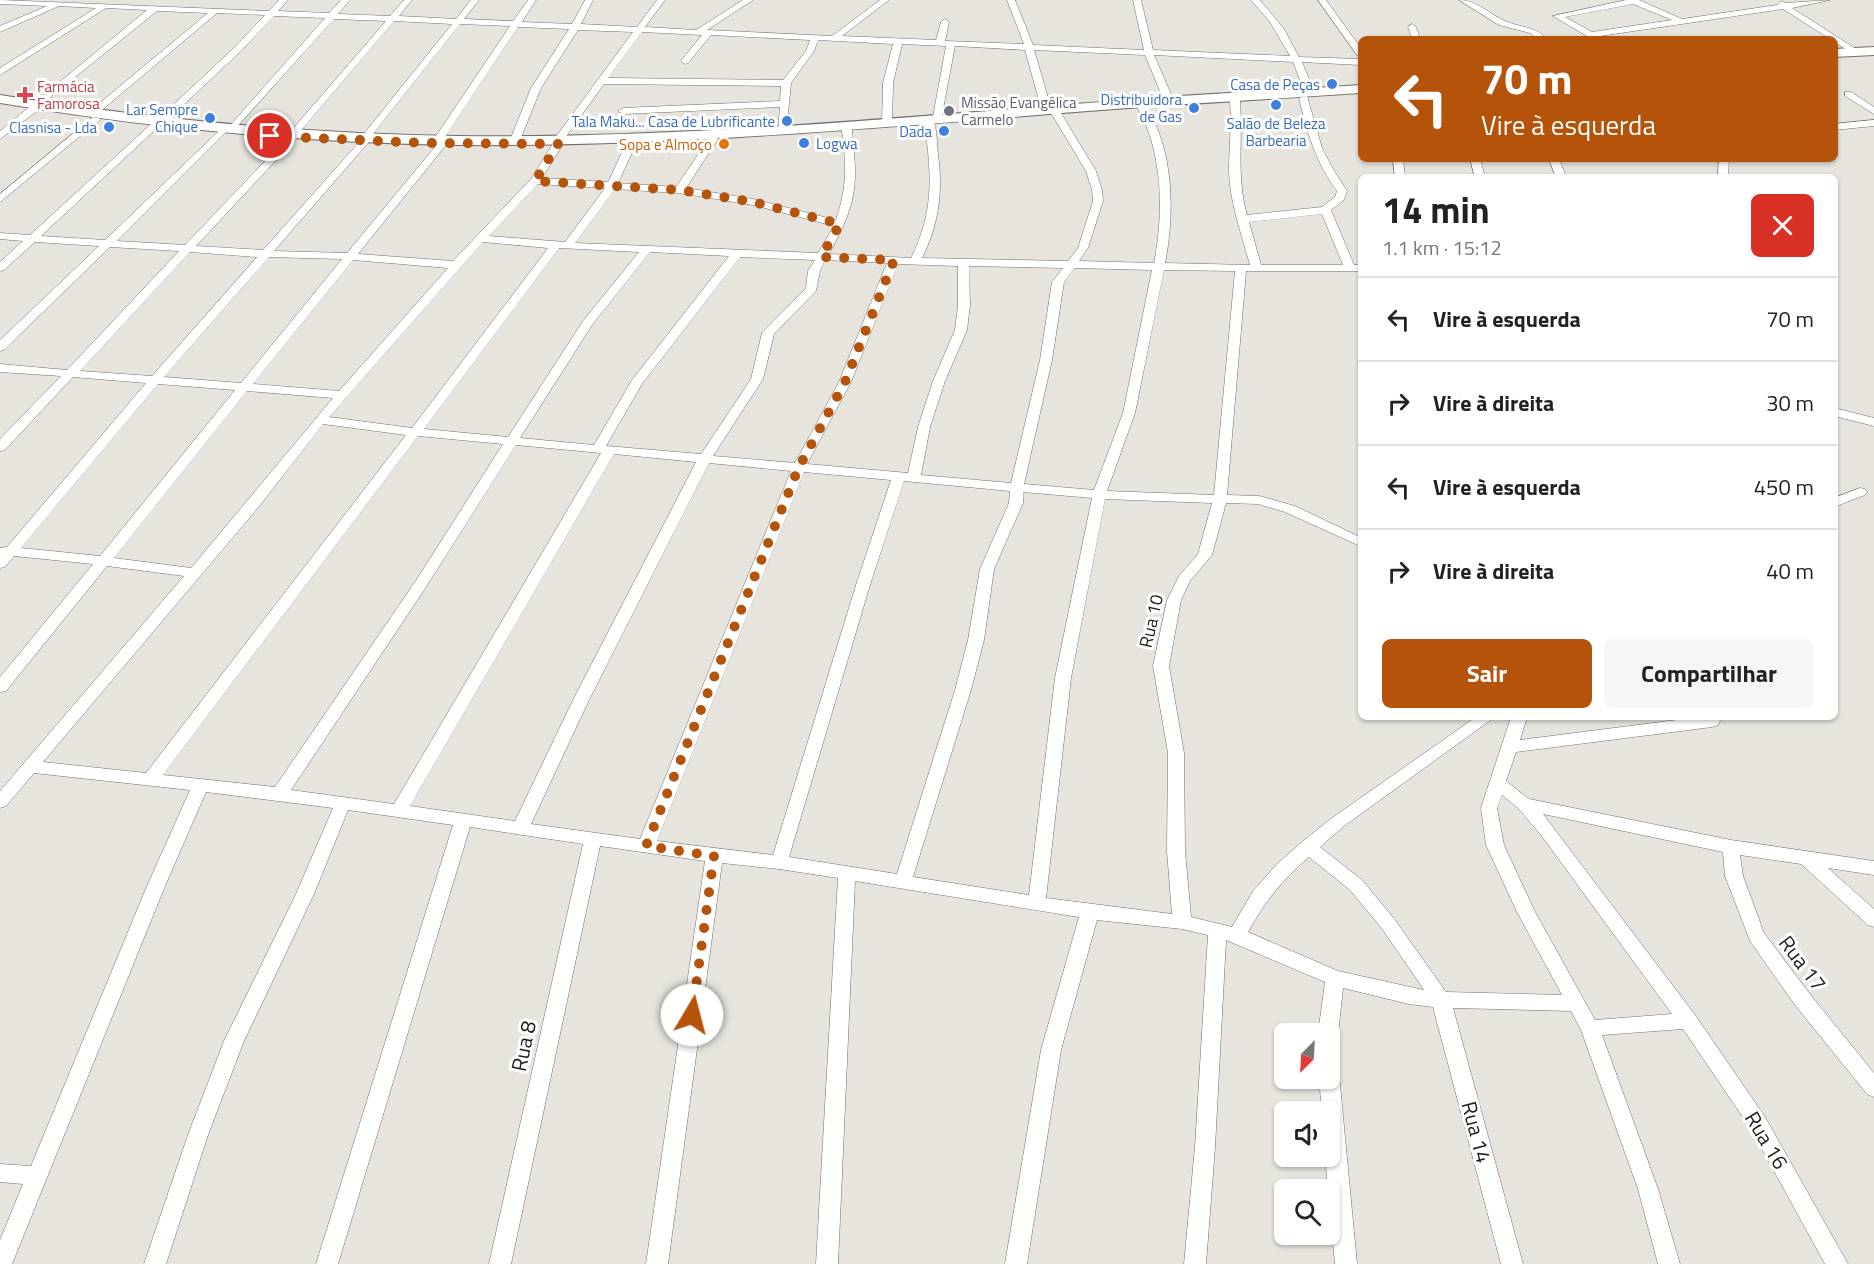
<!DOCTYPE html>
<html lang="pt">
<head>
<meta charset="utf-8">
<style>
	:root { --surface:#fff; --page:#f6f6f6; --text:#222; --muted:#767676; --line:#e0e0e0; --accent:#b45309 }
	body { margin:0; font-family:"Titillium Web",sans-serif; background:var(--page); color:var(--text); height:100vh; display:flex; flex-direction:column; font-size:22px; white-space:nowrap }
	* { box-sizing:border-box; margin:0 }
	p { font-size:20px; color:var(--muted) }
	.icon { flex:none; width:33px; height:33px; fill:none; stroke:currentColor; stroke-width:2; stroke-linecap:round; stroke-linejoin:round }
	.map { position:relative; flex:1; overflow:hidden }
	.side { position:absolute; left:1358px; top:174px; width:480px; height:546px; display:flex; flex-direction:column; background:var(--surface); border-radius:9px; box-shadow:0 2px 4px #0004 }
	.side>* { flex:none }
	.banner { position:absolute; left:1358px; top:36px; width:480px; height:126px; border-radius:9px; box-shadow:0 2px 4px #0004; background:#b45309; color:#fff; overflow:hidden }
	.needle { width:39px; rotate:204deg }
	.controls { position:absolute; left:1274px; top:1023px; display:grid; gap:12px }
	.controls a { display:grid; place-items:center; width:66px; height:66px; border-radius:9px; background:var(--surface); box-shadow:0 2px 4px #0004; font-size:30px }
	.pin { position:absolute; display:grid; place-items:center; width:51px; height:51px; color:#fff; margin:-26px; border:3px solid #fff; border-radius:50%; box-shadow:0 2px 6px #0007 }
	.me { position:absolute; width:66px; margin:-33px; rotate:8deg; stroke-linejoin:round; filter:drop-shadow(0 0 4px #0008) }
	.turn { display:flex; align-items:center; gap:21px; height:126px; padding:0 24px; font-size:27px }
	.turn .icon { width:78px; height:78px; stroke-width:2.5 }
	.turn b { display:block; font-size:42px; line-height:51px }
	.round { display:grid; place-items:center; flex:none; width:63px; height:63px; border-radius:9px; background:var(--page) }
	.headline { display:flex; align-items:center; justify-content:space-between; height:102px; padding:0 24px }
	h1 { font-size:36px; font-weight:700; line-height:45px }
	.cta { display:flex; gap:12px; margin-top:auto; padding:12px 24px }
	.cta a { flex:1; height:69px; border-radius:9px; background:var(--accent); color:#fff; font-size:24px; font-weight:700; line-height:69px; text-align:center }
	.cta a+a { background:var(--page); color:var(--text) }
	ul { padding:0; list-style:none }
	li { display:flex; align-items:center; gap:18px; height:84px; padding:0 24px; border-top:2px solid var(--line) }
	li div { flex:1 }
	li b { display:block; font-size:22px }
	li em { font-style:normal }
	.map>svg:first-child { display:block }
	.lines { fill:none; stroke-linecap:round; stroke-linejoin:round }
	.street-casing { stroke:#716f69; stroke-width:1 }
	.secondary-casing { stroke:#716f69; stroke-width:2 }
	.street { fill:#fff; fill-rule:evenodd }
	.secondary { fill:#fff; fill-rule:evenodd }
	.route { stroke:#b45309; stroke-width:10; stroke-dasharray:0 18 }
	.shop-dot { fill:#3f7fe0; stroke:#fff; stroke-width:2 }
	.health-dot { fill:#e0444e; stroke:#fff; stroke-width:2 }
	.worship-dot { fill:#6b7280; stroke:#fff; stroke-width:2 }
	.food-dot { fill:#e8710a; stroke:#fff; stroke-width:2 }
	.labels { text-anchor:middle; dominant-baseline:central; stroke-width:6; stroke-linejoin:round; paint-order:stroke }
	.far-shop-label { font-size:15px; fill:#366cbe; stroke:#fff; text-anchor:end }
	.far-health-label { font-size:15px; fill:#be3a42; stroke:#fff; text-anchor:start }
	.far-worship-label { font-size:15px; fill:#5b616d; stroke:#fff; text-anchor:start }
	.far-food-label { font-size:15px; fill:#c56008; stroke:#fff; text-anchor:end }
	.street-label { font-size:18px; fill:#1f1e1c; stroke:#fff }
	.near-street-label { font-size:21px; fill:#1f1e1c; stroke:#fff }
</style>
</head>
<body>
<div class="map">
<svg width="1874" height="1264" viewBox="0 0 1874 1264">
	<rect width="100%" height="100%" fill="#e6e4dd"/>
	<g class="lines">
		<!-- street casing -->
		<g class="street-casing">
			<g id="street">
				<path d="M0 0 269 11 279 0H288L278 11 329 13 341 0H350L338 14 390 16 404 0H412L399 16 456 19 471 0H479L464 19 513 21 528 0H536L522 22 572 24 585 0H593L581 24 637 27 657 0H665L645 27 696 30 743 0H753L707 30 832 36 880 0H889L842 36 936 40 941 22 945 19 949 22 945 41 1024 44 1007 0H1015L1033 45 1144 50 1133 0H1141L1153 50 1290 56 1270 22 1251 0H1260L1284 29 1299 57 1360 59V65L1302 62 1315 93 1310 96 1305 93 1293 62 1154 55 1174 101 1169 104 1164 101 1145 55 1034 50 1052 111 1047 114 1042 111 1025 50 955 46 941 120 934 122C937 132 937 144 938 154 943 192 939 224 922 258L1068 261 1078 248 1093 201 1092 190 1086 171 1051 113 1056 110 1061 113 1096 171 1102 190 1103 201 1088 248 1079 261 1154 263C1164 213 1163 151 1137 107L1142 104 1145 105C1174 149 1175 213 1165 263L1250 265C1242 235 1230 203 1229 172 1229 148 1232 125 1230 101L1235 98 1240 101C1243 142 1236 175 1247 215L1322 207 1335 197 1337 191C1316 163 1307 132 1299 98L1307 96 1322 148 1333 169 1347 191 1344 200 1331 210 1354 265H1360V271H1246L1227 495 1259 496 1295 506 1360 537V546L1285 512 1258 504 1226 503 1212 555 1190 581 1181 600 1169 666 1184 753 1185 851 1191 917 1232 927 1253 891 1277 864 1302 842 1332 818 1476 717H1495L1344 826 1320 847 1362 880 1395 920 1446 992 1562 995 1517 912 1486 845 1481 808 1511 717H1527L1520 740 1700 717H1718L1720 721 1718 725 1712 727 1516 752 1506 781 1529 799 1731 840 1874 861V875L1828 868 1874 909V927L1868 925 1801 864 1740 855 1743 876 1764 933 1809 993 1874 1073V1097L1867 1094 1795 1005 1750 941 1725 876 1723 852 1543 814 1695 1015 1765 1117 1848 1264H1825L1751 1129 1683 1029 1602 1035 1658 1189 1680 1264H1658L1638 1189 1581 1030 1571 1011 1453 1008 1523 1264H1501L1433 1007 1409 1004 1343 988 1338 1034 1335 1040 1329 1042V1034H1318L1325 982 1226 940 1215 1147 1206 1264H1184L1195 1147 1208 935 1182 929 1097 920 1061 1050 1027 1264H1005L1041 1050 1079 917 855 881 838 1264H816L838 878 779 869 722 863 668 1264H646L705 861 600 846 511 1264H489L583 844 470 827 338 1264H316L453 825 348 810 314 894 244 1041 209 1132 166 1264H144L189 1132 224 1041 296 894 333 808 206 792 165 886 12 1264H0V1240L23 1184 0 1182V1164L31 1166 147 886 190 790 34 773 6 806 0 808V791L184 576 107 566 6 691 0 692V677L93 564 14 556 5 567 0 568V548L7 547 146 383 73 377 5 450 0 451V439L61 376 0 372V364L67 370 179 251 110 247 4 350 0 351V340L99 246 35 242 4 270 0 271V262L23 241 0 239V233L30 235 151 124H156L157 120 235 47 265 15 217 13 96 115H90V111L208 13 157 11 38 107 37 111 0 139V131L147 10 106 8 0 75V68L96 8 59 6 0 32V26L47 6 0 4ZM274 16 325 18 226 130H220L105 240 41 236 157 128 158 124H163L241 51ZM334 19 386 21 291 131 290 135 185 245 117 241 227 131H233ZM394 21 452 24 363 135 362 139 263 250 196 246 296 139 297 135ZM460 24 510 26 434 139 439 142 347 253 274 251 368 143 369 139ZM518 27 569 29 531 88 510 140 515 143 520 140 541 88 578 30 633 32 555 138 554 142 531 179 453 261 358 254 446 145 448 143 443 140ZM642 32 702 35 681 61 685 64 688 63 711 35 810 40 806 51 783 80 608 78ZM818 40 893 44 883 83 882 124 887 127 892 124 893 83 902 44 946 46 932 122 925 124C931 175 935 210 911 258L829 254C857 203 858 187 852 130L847 127 842 130C846 167 848 183 836 220L753 199 686 188 718 139 713 136 710 137 676 187 618 183 637 142 632 139 627 142 608 182 542 178 563 144 562 142 604 84 781 86 780 101 623 108 618 111 623 114 780 107 778 131 786 133 791 83 814 51ZM538 184 605 188 565 242 489 236ZM615 189 679 193 753 205 834 226 818 253 575 243ZM1322 214 1343 265H1261L1249 222ZM483 242 548 248 412 428 329 417ZM559 248 639 252 583 321 508 437 424 429ZM190 252 257 257 152 376 80 371ZM650 252 729 256 632 380 594 445 520 438 592 325ZM269 257 342 259 241 383 164 377ZM740 257 815 260 808 271 806 288 762 333 751 379 701 454 606 446 642 384ZM353 260 448 268 339 391 253 384ZM825 260 887 263 839 382 795 463 713 456 763 379 774 334 816 291 820 271ZM898 264 958 266V305L955 330 933 381 918 427 908 473 807 464 851 382ZM969 266 1063 268 1052 282 1040 360 1011 483 921 475 930 427 945 381 967 330 970 305ZM1074 268 1152 270 1123 413 1094 490 1024 484 1052 360 1064 282ZM1164 270 1235 271 1214 495 1107 491 1135 413ZM158 384 235 390 100 556 21 548ZM247 391 333 398 191 568 114 558ZM323 424 406 435 146 773 43 762 261 504ZM418 436 503 444 415 582 275 787 163 775ZM516 445 601 453 394 804 291 790 426 587ZM614 454 696 462 573 700 515 821 410 806ZM709 463 791 471 640 839 531 824 589 700ZM804 472 891 480 856 585 773 855 657 841ZM904 481 1010 491 1009 503 980 569 968 640 955 690 897 874 789 857 870 585ZM1023 492 1092 498 1055 678 1029 895 913 877 971 690 984 640 994 569 1023 503ZM1105 499 1212 503 1198 554 1179 576 1167 600 1153 666 1168 753 1167 851 1172 914 1046 898 1071 678ZM1502 795 1518 808 1541 835 1672 1014 1595 1020 1534 910 1504 845 1497 808ZM1309 857 1350 890 1383 930 1424 990 1338 971 1248 932C1265 901 1282 880 1309 857Z"/>
				<polygon points="1318,0 1326,0 1360,47 1360,56 1357,55"/>
				<path d="M1459 0C1477 0 1489 14 1505 21 1521 28 1535 26 1547 39H1538L1530 33 1499 25Z"/>
				<path d="M1626 0H1639L1682 19 1777 5 1781 1 1786 3 1830 0 1792 8 1856 49 1849 51 1834 42V39H1830L1783 9 1600 36 1602 39H1592L1553 16ZM1633 4 1672 20 1592 32 1565 17Z"/>
				<polygon points="1412,24 1416,27 1420,39 1412,39 1408,27"/>
				<polygon points="1845,92 1851,92 1874,107 1874,114 1845,96"/>
				<polygon points="93,117 101,119 0,202 0,194"/>
				<polygon points="1874,120 1874,126 1834,130 1834,124"/>
				<polygon points="1393,159 1403,159 1405,177 1395,177"/>
				<polygon points="1470,159 1480,159 1485,177 1475,177"/>
				<polygon points="1549,159 1559,159 1566,177 1556,177"/>
				<polygon points="1719,159 1729,159 1728,177 1718,177"/>
				<polygon points="1834,408 1874,418 1874,426 1834,416"/>
				<polygon points="1860,488 1865,489 1867,492 1865,495 1834,507 1834,498"/>
				<polygon points="1329,1066 1336,1068 1339,1074 1357,1264 1335,1264 1325,1156 1329,1156 1329,1112 1322,1112 1319,1078 1329,1078"/>
			</g>
		</g>
		<!-- secondary casing -->
		<g class="secondary-casing">
			<g id="secondary">
				<polygon points="1874,47 1874,55 1834,57 1834,49"/>
				<path d="M1360 85V93C1278 99 1196 103 1114 109 895 126 677 147 457 145 303 143 151 128 0 103V95C151 119 303 134 457 136 677 139 895 118 1114 101 1196 94 1278 91 1360 85Z"/>
			</g>
		</g>
		<!-- street -->
		<use href="#street" class="street"/>
		<!-- secondary -->
		<use href="#secondary" class="secondary"/>
	</g>
	<g class="lines">
		<!-- route -->
		<polyline class="route" points="270,136 423,143 558,144 535,181 679,190 753,202 840,224 821,257 894,260 845,382 798,469 646,846 714,856 692,1015"/>
	</g>
	<!-- markers -->
	<g class="shop-dot">
		<circle cx="1332" cy="84" r="6"/>
		<circle cx="1276" cy="105" r="6"/>
		<circle cx="1194" cy="108" r="6"/>
		<circle cx="210" cy="118" r="6"/>
		<circle cx="787" cy="121" r="6"/>
		<circle cx="109" cy="127" r="6"/>
		<circle cx="944" cy="131" r="6"/>
		<circle cx="804" cy="143" r="6"/>
	</g>
	<path class="health-dot" d="M22 86h6v6h6v6h-6v6h-6v-6h-6v-6h6z"/>
	<circle class="worship-dot" cx="949" cy="111" r="6"/>
	<circle class="food-dot" cx="724" cy="144" r="6"/>
	<g class="labels">
		<!-- far-shop labels -->
		<g class="far-shop-label">
			<text x="1320" y="84">Casa de Peças</text>
			<text x="1182" y="99">Distribuidora<tspan x="1182" dy="17">de Gas</tspan></text>
			<text x="198" y="109">Lar Sempre<tspan x="198" dy="17">Chique</tspan></text>
			<text x="775" y="121">Tala Maku... Casa de Lubrificante</text>
			<text x="1276" y="123" text-anchor="middle">Salão de Beleza<tspan x="1276" dy="17">Barbearia</tspan></text>
			<text x="97" y="127">Clasnisa - Lda</text>
			<text x="932" y="131">Dada</text>
			<text x="816" y="143" text-anchor="start">Logwa</text>
		</g>
		<!-- far-health labels -->
		<g class="far-health-label">
			<text x="37" y="86">Farmácia<tspan x="37" dy="17">Famorosa</tspan></text>
		</g>
		<!-- far-worship labels -->
		<g class="far-worship-label">
			<text x="961" y="102">Missão Evangélica<tspan x="961" dy="17">Carmelo</tspan></text>
		</g>
		<!-- far-food labels -->
		<g class="far-food-label">
			<text x="712" y="144">Sopa e Almoço</text>
		</g>
		<!-- street labels -->
		<g class="street-label">
			<text transform="translate(1151 621) rotate(-77)">Rua 10</text>
		</g>
		<!-- near-street labels -->
		<g class="near-street-label">
			<text transform="translate(1803 963) rotate(53)">Rua 17</text>
			<text transform="translate(523 1046) rotate(-78)">Rua 8</text>
			<text transform="translate(1477 1132) rotate(75)">Rua 14</text>
			<text transform="translate(1767 1140) rotate(59)">Rua 16</text>
		</g>
	</g>
</svg>
<div class="controls">
<a><svg class="needle" viewBox="-14 -14 28 28"><path d="M0-13l5 13h-10z" fill="#e53935"/><path d="M0 13l5-13h-10z" fill="#767676"/></svg></a>
<a><svg class="icon" aria-label="sound" viewBox="0 0 24 24"><path d="M4 9h4l5-4v14l-5-4H4zM17 9q2 3 0 6"/></svg></a>
<a><svg class="icon" aria-label="search" viewBox="0 0 24 24"><circle cx="10" cy="10" r="6"/><path d="M15 15l6 6"/></svg></a>
</div>
<div class="pin" style="left:270px;top:136px;background:#d93025"><svg class="icon" aria-label="arrive" viewBox="0 0 24 24"><path d="M6 21V4h12l-3 4 3 4H6"/></svg></div>
<svg class="me" style="left:692px;top:1015px" viewBox="-20 -20 40 40"><circle r="19" fill="#fff"/><path d="M0-13L10 11 0 6-10 11z" fill="#b45309"/></svg>
<div class="banner">
<div class="turn"><svg class="icon" aria-label="left" viewBox="0 0 24 24"><path d="M17 20v-9H6M10 6l-5 5 5 5"/></svg><div><b>70 m</b>Vire à esquerda</div></div>
</div>
<section class="side">
<div class="headline"><div><h1>14 min</h1><p>1.1 km · 15:12</p></div><a class="round" style="background:#d93025;color:#fff"><svg class="icon" aria-label="close" viewBox="0 0 24 24"><path d="M6 6l12 12M18 6L6 18"/></svg></a></div>
<ul>
<li><svg class="icon" aria-label="left" viewBox="0 0 24 24"><path d="M17 20v-9H6M10 6l-5 5 5 5"/></svg><div><b>Vire à esquerda</b></div><em>70 m</em></li>
<li><svg class="icon" aria-label="right" viewBox="0 0 24 24"><path d="M7 20v-9h11M14 6l5 5-5 5"/></svg><div><b>Vire à direita</b></div><em>30 m</em></li>
<li><svg class="icon" aria-label="left" viewBox="0 0 24 24"><path d="M17 20v-9H6M10 6l-5 5 5 5"/></svg><div><b>Vire à esquerda</b></div><em>450 m</em></li>
<li><svg class="icon" aria-label="right" viewBox="0 0 24 24"><path d="M7 20v-9h11M14 6l5 5-5 5"/></svg><div><b>Vire à direita</b></div><em>40 m</em></li>
</ul>
<div class="cta"><a>Sair</a><a>Compartilhar</a></div>
</section>
</div>
</body>
</html>
